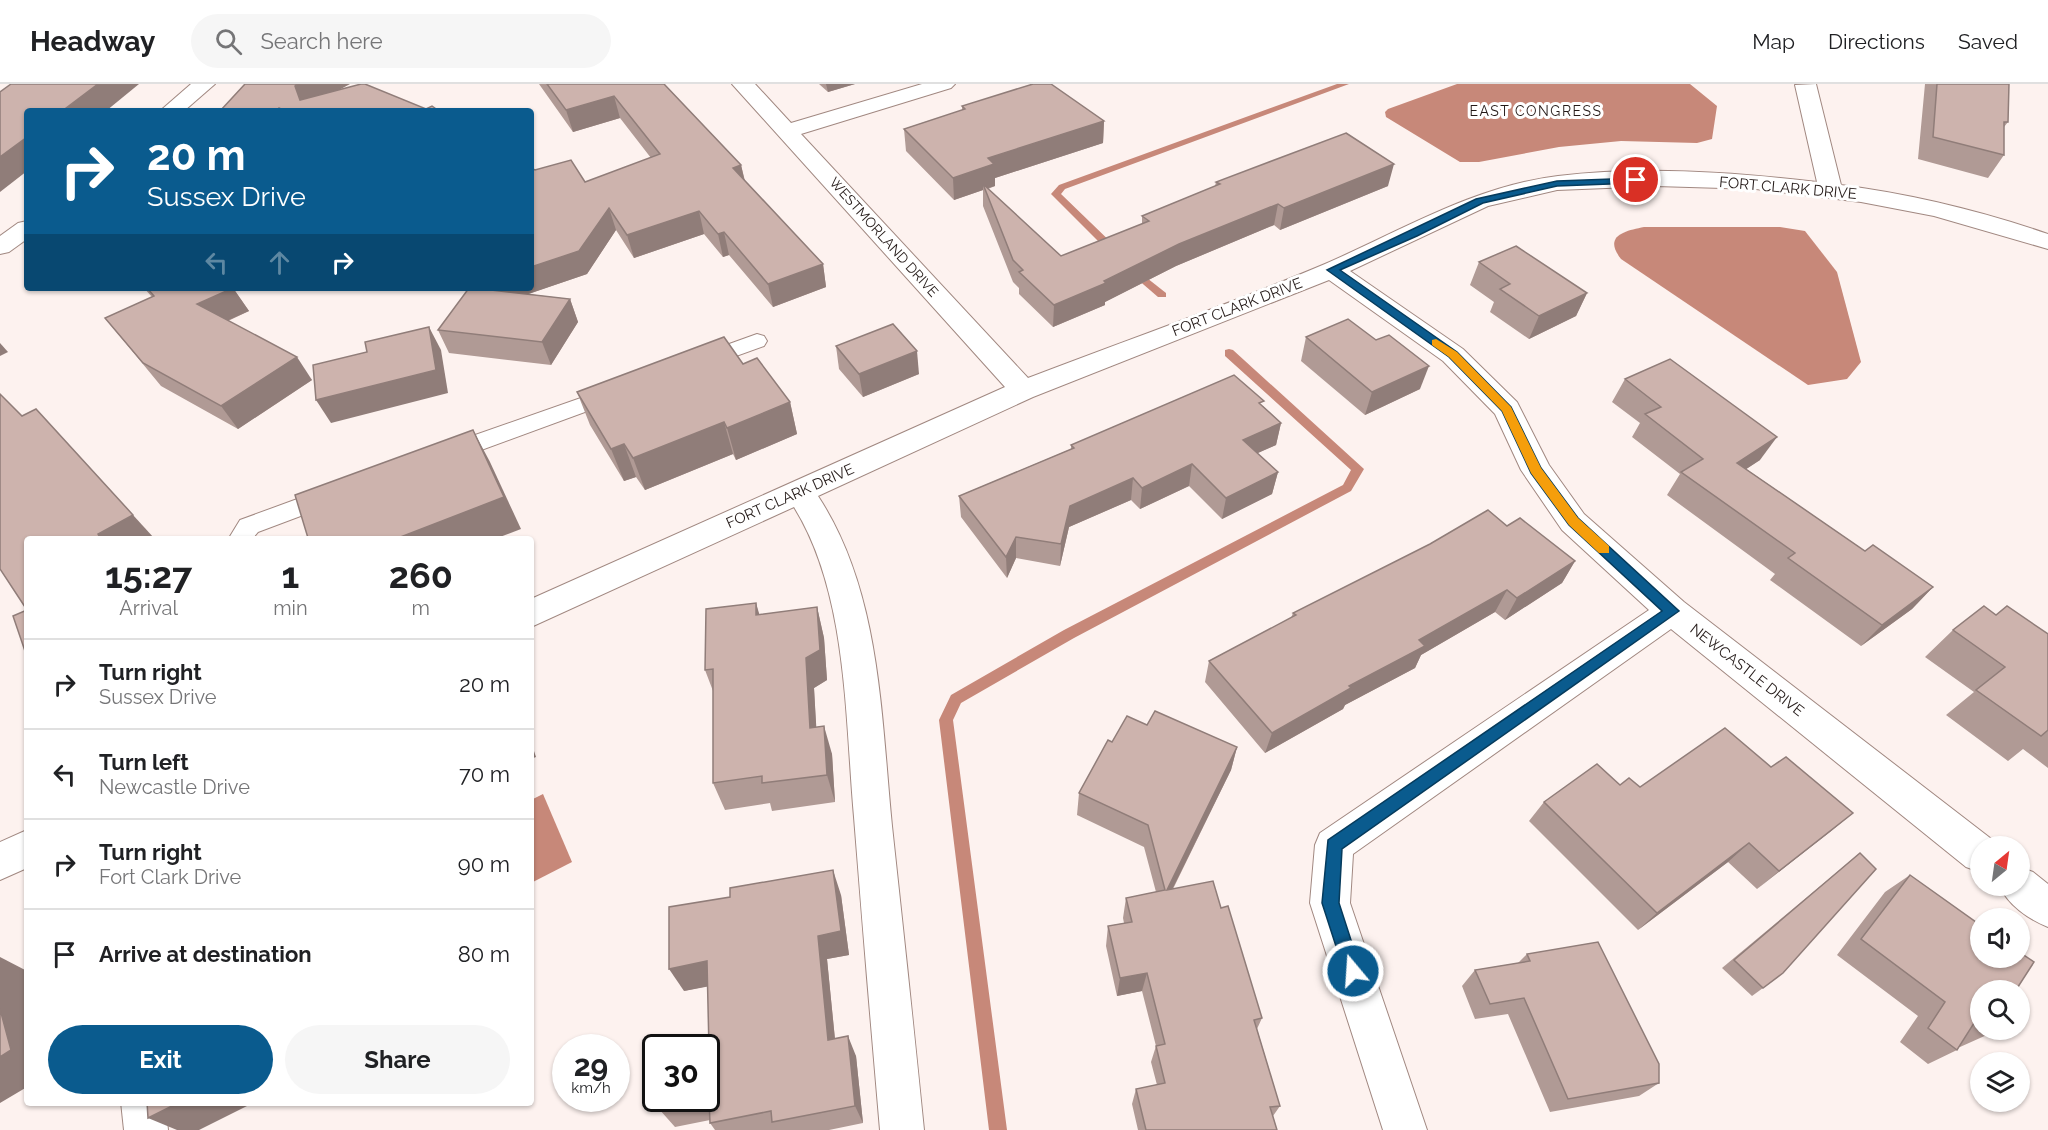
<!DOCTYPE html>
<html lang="en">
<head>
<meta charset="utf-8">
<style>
	:root { --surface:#fff; --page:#f6f6f6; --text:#202124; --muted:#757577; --line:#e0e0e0; --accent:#0a5b8e }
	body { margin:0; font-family:Raleway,sans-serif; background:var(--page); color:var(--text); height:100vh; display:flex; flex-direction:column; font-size:22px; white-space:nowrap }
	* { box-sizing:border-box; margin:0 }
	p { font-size:20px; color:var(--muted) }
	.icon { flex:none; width:33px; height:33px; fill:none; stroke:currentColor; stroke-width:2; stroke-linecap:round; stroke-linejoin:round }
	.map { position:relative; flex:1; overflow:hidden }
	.panel { position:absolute; left:24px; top:452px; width:510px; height:570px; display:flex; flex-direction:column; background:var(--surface); border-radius:6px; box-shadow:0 2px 4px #0004 }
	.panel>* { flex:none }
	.guide { position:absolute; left:24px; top:24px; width:510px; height:183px; border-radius:6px; box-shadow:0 2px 4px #0004; background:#0a5b8e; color:#fff; overflow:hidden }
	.needle { width:39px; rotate:29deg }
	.controls { position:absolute; left:1970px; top:752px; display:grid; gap:12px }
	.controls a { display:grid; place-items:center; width:60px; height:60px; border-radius:50%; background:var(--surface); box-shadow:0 2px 4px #0004; font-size:30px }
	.speed { position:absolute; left:552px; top:950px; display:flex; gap:12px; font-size:30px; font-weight:700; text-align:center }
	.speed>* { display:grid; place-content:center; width:78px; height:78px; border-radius:50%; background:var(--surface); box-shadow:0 2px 4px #0004; line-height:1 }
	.speed small { font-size:15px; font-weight:400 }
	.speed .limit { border:3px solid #111; border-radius:9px; background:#fff; color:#111 }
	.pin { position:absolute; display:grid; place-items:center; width:51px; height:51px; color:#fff; margin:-26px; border:3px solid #fff; border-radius:50%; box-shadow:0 2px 6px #0007 }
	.me { position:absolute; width:66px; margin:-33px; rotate:342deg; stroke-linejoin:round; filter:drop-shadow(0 0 4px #0008) }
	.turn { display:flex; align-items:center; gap:21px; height:126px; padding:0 24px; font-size:27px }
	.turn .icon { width:78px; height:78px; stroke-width:2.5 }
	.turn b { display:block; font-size:42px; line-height:51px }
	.lanes { display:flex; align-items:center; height:57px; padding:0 24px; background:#0003; justify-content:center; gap:30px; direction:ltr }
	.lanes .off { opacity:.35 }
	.eta { display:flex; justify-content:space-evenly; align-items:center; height:102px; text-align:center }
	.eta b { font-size:36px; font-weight:700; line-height:42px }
	.primary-button { display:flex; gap:12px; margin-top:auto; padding:12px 24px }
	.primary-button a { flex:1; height:69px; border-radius:36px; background:var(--accent); color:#fff; font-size:24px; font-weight:700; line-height:69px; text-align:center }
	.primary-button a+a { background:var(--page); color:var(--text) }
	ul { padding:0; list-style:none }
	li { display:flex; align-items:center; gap:18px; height:90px; padding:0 24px; border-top:2px solid var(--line) }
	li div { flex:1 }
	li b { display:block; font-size:22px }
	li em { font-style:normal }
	header { display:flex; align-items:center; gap:36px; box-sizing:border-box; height:84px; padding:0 30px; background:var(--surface); border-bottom:2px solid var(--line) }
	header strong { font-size:28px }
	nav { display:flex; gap:33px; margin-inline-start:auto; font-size:21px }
	.search { width:420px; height:54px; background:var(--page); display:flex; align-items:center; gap:15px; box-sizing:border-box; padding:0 21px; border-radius:33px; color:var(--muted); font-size:22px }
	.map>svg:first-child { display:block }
	.water { fill:#c78879 }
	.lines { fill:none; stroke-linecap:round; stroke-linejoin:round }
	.stream { fill:#c78879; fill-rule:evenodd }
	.lane-casing { stroke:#a18881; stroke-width:2 }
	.street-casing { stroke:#a18881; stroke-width:2 }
	.lane { fill:#fff; fill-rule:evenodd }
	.street { fill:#fff; fill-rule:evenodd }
	.wall { fill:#b09a95 }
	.shaded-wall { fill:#907d79 }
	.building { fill:#cdb3ad; stroke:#907d79; stroke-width:1.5 }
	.route { fill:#0a5b8e; stroke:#063b5c; stroke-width:1.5 }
	.slow { fill:#f59e0b }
	.labels { text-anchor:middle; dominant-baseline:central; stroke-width:6; stroke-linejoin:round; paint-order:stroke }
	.far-neighbourhood-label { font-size:14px; letter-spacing:1.5px; fill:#241a18; stroke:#fff }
	.far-street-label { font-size:14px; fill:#241a18; stroke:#fff }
	.street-label { font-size:15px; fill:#241a18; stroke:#fff }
</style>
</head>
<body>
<header>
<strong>Headway</strong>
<div class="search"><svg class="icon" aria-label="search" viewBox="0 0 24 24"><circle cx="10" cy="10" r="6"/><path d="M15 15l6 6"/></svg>Search here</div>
<nav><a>Map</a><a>Directions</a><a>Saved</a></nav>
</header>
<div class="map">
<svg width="2048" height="1046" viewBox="0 0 2048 1046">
	<rect width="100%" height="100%" fill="#fdf2ef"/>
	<!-- water -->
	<g class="water">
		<polygon points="1457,0 1690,0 1717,22 1712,55 1697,59 1621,57 1559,63 1479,78 1460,78 1386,33 1385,28 1388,25"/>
		<path d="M1644 143H1780L1805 147 1837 188 1861 278 1847 295 1808 301 1621 175C1603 152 1624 147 1644 143Z"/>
		<polygon points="543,710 572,778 531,799 531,716"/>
	</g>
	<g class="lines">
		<!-- stream -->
		<g class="stream">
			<polygon points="1337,0 1349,0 1065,105 1061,110 1119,166 1119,170 1111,170 1051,110 1059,101"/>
			<polygon points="1133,183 1166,209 1166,213 1158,213 1129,188 1129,184"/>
			<polygon points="1229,265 1233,266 1364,385 1351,407 1074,554 961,619 953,636 1007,1046 989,1046 939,636 951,611 1064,546 1343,401 1351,386 1225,272 1225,266"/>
		</g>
		<!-- lane casing -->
		<g class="lane-casing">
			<g id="lane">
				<polygon points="757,250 764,252 767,257 764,262 700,285 693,283 689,278 693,273"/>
				<polygon points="615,302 623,304 626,309 623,314 454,376 446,378 438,376 435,370 438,364"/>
				<polygon points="330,403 338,406 342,412 338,418 258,448 253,454 229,454 240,436"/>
			</g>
		</g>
		<!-- street casing -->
		<g class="street-casing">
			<g id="street">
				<polygon points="191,0 215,0 184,27 160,27"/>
				<path d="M732 0H755L791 39 922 0H955L951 4 801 50 1028 294C1127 256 1228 221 1325 180 1401 147 1474 102 1558 92 1643 82 1732 88 1817 98L1795 1 1816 0 1841 101C1911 110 1981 127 2048 150V165L1934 132 1861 118 1756 105 1656 102 1557 106 1488 122 1350 187 1463 265 1517 318 1549 381 1584 430 1684 518 1994 757 1996 762H1980V788L1966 783 1671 545 1353 770 1350 819 1427 1046H1383L1310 819 1315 761 1320 749 1649 526 1562 446 1521 386 1495 330 1443 277 1329 196 1033 313 818 412C881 508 881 632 892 742 903 843 914 945 924 1046H880C871 942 862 837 854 733 845 634 848 510 794 423L531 543V515L1005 303Z"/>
				<polygon points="27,137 27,155 9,168 0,170 0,152 18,139"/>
				<polygon points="27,746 27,784 0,796 0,758"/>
				<path d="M2019 783 2033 788 2048 800V843C2028 835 2008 821 1999 801H2019Z"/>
				<polygon points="121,1018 165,1018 168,1046 124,1046"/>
			</g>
		</g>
		<!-- lane -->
		<use href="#lane" class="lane"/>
		<!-- street -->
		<use href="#street" class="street"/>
	</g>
	<!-- wall -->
	<g class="wall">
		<polygon points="539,0 664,0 741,81 745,97 823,180 826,203 773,223 729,171 723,173 704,150 634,174 616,146 587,190 528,210 570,215 578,238 551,281 449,269 438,246 504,207 502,204 531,204 535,86 585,98 651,74 620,34 573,48"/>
		<polygon points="819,0 855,0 828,8"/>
		<polygon points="1925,0 2009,0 2008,38 2004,43 2004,71 1988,94 1918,75"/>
		<polygon points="962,22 1104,37 1103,59 995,94 995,102 988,105 1061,172 1142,140 1142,132 1215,102 1216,98 1388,102 1280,146 1274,141 1176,182 1105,218 1105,221 1053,243 1019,210 1019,204 1013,198 983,122 983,106 954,116 906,67 904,45 962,26"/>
		<polygon points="1479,178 1587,209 1576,232 1529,255 1490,228 1494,218 1470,201"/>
		<polygon points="144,204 233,204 249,227 228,237 312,296 238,345 161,302 105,234 152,213"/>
		<polygon points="1306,253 1420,305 1365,331 1301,277"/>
		<polygon points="836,262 919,290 863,313 839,285"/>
		<polygon points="743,280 790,318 797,350 736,376 733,370 645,406 636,393 624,397 590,341 577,308"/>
		<polygon points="1625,295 1760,376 1746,385 1865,467 1933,503 1912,525 1861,562 1770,496 1775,490 1667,411 1680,390 1632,353 1640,339 1612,318"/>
		<polygon points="1263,322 1281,339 1276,361 1257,369 1278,388 1272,410 1222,435 1189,402 1140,425 1131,416 1069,443 1060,482 1016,474 1007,494 961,433 959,412 1071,365 1071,361"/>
		<polygon points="1507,442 1575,477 1562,499 1505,536 1495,528 1421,571 1415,584 1345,621 1343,625 1265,669 1205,598 1209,577 1291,534 1293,529"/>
		<polygon points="756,519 759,531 817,523 824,554 827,596 814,604 816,643 832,670 835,718 772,727 770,719 725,726 713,699 713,607 705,586"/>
		<polygon points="1996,531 2048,550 2048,684 2023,665 2008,677 1946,631 1974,608 1925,573 1953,546"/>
		<polygon points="1147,641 1237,663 1231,686 1173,805 1221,824 1262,934 1257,945 1280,1022 1273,1032 1277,1046 1138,1046 1132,1020 1136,1005 1157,1001 1151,978 1156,962 1142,907 1117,912 1106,862 1108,842 1124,839 1123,834 1126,814 1156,808 1144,763 1077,731 1079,709 1112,658"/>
		<polygon points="1771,683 1853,729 1757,805 1728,778 1638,846 1529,737 1544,718 1620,701 1640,703"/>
		<polygon points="1860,769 1763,904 1752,912 1722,884"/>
		<polygon points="1910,791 1980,906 1980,945 1992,945 1989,950 1960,963 1959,963 1957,966 1928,980 1900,958 1918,932 1837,871 1885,808"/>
		<polygon points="841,811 849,871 827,875 835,955 856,972 863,1039 829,1046 715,1046 710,1039 710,1036 675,1043 659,1025 709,966 708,902 684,907"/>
		<polygon points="1527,870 1659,999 1639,1012 1550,1028 1508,930 1475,935 1462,902 1475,886 1518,879"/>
	</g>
	<!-- shaded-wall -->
	<g class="shaded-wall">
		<polygon points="98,0 139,0 106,27 62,27"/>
		<polygon points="298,0 350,0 306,24 300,16 295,2"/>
		<polygon points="826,0 855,0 828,8"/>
		<polygon points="614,12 620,34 573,48 566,26"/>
		<polygon points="1104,37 1103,59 995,94 995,102 985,105 983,100 983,106 954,116 953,94 988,74"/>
		<polygon points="27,53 27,87 0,108 0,73"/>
		<polygon points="1394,80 1388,102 1280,146 1284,124"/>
		<polygon points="741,81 746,103 733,84"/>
		<polygon points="1278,120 1274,141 1176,182 1105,218 1105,221 1053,243 1054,221 1179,160"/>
		<polygon points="609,124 616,146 587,190 508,217 502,204 531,204 531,183"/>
		<polygon points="699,127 704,150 634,174 627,151"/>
		<polygon points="724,148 729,171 723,173 718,150"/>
		<polygon points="823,180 826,203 773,223 768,200"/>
		<polygon points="233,204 249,227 213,243 197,220"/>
		<polygon points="1587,209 1576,232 1529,255 1539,232"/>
		<polygon points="570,215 578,238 551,281 542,258"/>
		<polygon points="429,243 441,266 448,309 331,339 316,316"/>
		<polygon points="0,259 8,268 0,272"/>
		<polygon points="917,267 919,290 863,313 859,290"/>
		<polygon points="297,273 312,296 238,345 221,322"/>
		<polygon points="1429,282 1420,305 1365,331 1372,308"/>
		<polygon points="790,318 797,350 736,376 727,344"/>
		<polygon points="724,338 733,370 645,406 633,374"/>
		<polygon points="1281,339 1276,361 1238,378 1243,356"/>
		<polygon points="473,346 490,378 521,445 497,454 398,454"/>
		<polygon points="1777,353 1760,376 1722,401 1737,379"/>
		<polygon points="624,360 636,393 624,397 611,365"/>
		<polygon points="1192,380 1189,402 1140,425 1142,404"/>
		<polygon points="1278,388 1272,410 1222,435 1226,414"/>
		<polygon points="1133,394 1131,416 1069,443 1060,482 1061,460 1070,422"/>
		<polygon points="133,431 154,454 100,454 98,450"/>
		<polygon points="1016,453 1016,474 1007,494 1006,473"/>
		<polygon points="1575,477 1562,499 1505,536 1517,514"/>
		<polygon points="1933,503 1912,525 1861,562 1882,541"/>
		<polygon points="1507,506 1495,528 1421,571 1415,584 1345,621 1343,625 1265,669 1272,649 1419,556"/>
		<polygon points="756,519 765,550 756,531"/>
		<polygon points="817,523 824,554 827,596 814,604 818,672 810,644 806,574"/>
		<polygon points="824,642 832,670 835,718 827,691"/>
		<polygon points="531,658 536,673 531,675"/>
		<polygon points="1237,663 1231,686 1162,826 1167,806"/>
		<polygon points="1853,729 1830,748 1757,805 1779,787"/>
		<polygon points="1749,759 1728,778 1638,846 1657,829"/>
		<polygon points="833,786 841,811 849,871 827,875 837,976 828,956 818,852"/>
		<polygon points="0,873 27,887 27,1003 0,1019"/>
		<polygon points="707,877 721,900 684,907 669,885"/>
		<polygon points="1147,889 1142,907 1117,912 1120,894"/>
		<polygon points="848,952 856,972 863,1039 855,1022"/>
		<polygon points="180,1018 255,1018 199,1046 177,1046 148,1034"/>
	</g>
	<!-- building -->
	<g class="building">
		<polygon points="11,0 98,0 62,27 27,27 27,53 0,73 0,8"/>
		<polygon points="245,0 298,0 295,2 300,16 361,0 365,0 426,25 432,22 439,27 285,27 279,24 276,27 220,27"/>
		<polygon points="547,0 664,0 741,81 733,84 823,180 768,200 724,148 718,150 699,127 627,151 609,124 579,167 531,183 531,84 535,86 571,76 585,98 660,70 614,12 566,26"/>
		<polygon points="1033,0 1051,0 1104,37 988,74 994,80 953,94 904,45 965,25 962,22"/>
		<polygon points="1937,0 2009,0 2008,38 2004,38 2004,71 1933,53"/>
		<polygon points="1346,49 1394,80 1284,124 1278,120 1179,160 1104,197 1106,199 1054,221 1019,188 1023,186 1013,176 983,100 1061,172 1149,137 1142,132 1220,100 1216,98"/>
		<polygon points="1516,162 1587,209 1539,232 1500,205 1510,200 1479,178"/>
		<polygon points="147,204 233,204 197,220 297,273 221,322 143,279 105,234 154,212"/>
		<polygon points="469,204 474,204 570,215 542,258 438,246"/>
		<polygon points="1348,235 1376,256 1389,251 1429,282 1372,308 1306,253"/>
		<polygon points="893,240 917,267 859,290 836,262"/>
		<polygon points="429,243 436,286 316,316 313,281 367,268 365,258"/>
		<polygon points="724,253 743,280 757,274 790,318 727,344 724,338 633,374 624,360 611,365 577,308"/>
		<polygon points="1670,275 1777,353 1737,379 1865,467 1873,461 1933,503 1882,541 1788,474 1795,469 1681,388 1703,375 1645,330 1661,323 1625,295"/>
		<polygon points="1234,291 1264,317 1259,319 1281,339 1243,356 1278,388 1226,414 1192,380 1142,404 1133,394 1070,422 1061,460 1016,453 1006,473 959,412 1074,364 1071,361"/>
		<polygon points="0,310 22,332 36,325 133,431 98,450 100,454 27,454 27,573 13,532 27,526 0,485"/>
		<polygon points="473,346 504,413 398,454 308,454 295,411"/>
		<polygon points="1488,426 1507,442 1520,434 1575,477 1517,514 1507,506 1419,556 1425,562 1349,602 1351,604 1272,649 1209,577 1296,531 1293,529 1430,460"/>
		<polygon points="756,519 756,531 817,523 820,566 806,574 810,644 824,642 827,691 762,699 762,692 713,699 713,585 705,586 706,525"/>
		<polygon points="1984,522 1996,531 2007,522 2048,550 2048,646 2041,652 1976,606 2005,583 1953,546"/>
		<polygon points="1155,627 1237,663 1167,806 1213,797 1221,824 1228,822 1262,934 1254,936 1280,1022 1270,1023 1277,1046 1146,1046 1136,1005 1165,999 1156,962 1165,960 1147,889 1120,894 1108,842 1132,838 1126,814 1165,806 1148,741 1079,709 1108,656 1112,658 1127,632 1147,641"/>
		<polygon points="1725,644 1771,683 1786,673 1853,729 1779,787 1749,759 1657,829 1544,718 1597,680 1620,701 1629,694 1640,703"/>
		<polygon points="1860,769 1876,785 1783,889 1763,904 1734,876"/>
		<polygon points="833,786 841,847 818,852 828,956 848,952 855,1022 772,1038 771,1027 710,1039 709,1015 659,1025 659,1014 706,1014 706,966 709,966 707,877 669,885 669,823 730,813 730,804"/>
		<polygon points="1910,791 1980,841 1980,873 2019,873 2019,868 2034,878 2016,906 1980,906 1980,943 1974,939 1957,966 1928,944 1945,918 1861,855"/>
		<polygon points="1598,858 1659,980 1659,999 1568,1015 1524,914 1490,920 1475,886 1530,877 1527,870"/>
		<polygon points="0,925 11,966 0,973"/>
		<polygon points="1983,945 1992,945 1989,950"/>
		<polygon points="147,1018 180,1018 148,1034"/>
	</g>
	<!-- route -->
	<polygon class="route" points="1639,94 1639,98 1636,99 1557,102 1483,119 1417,152 1340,186 1457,268 1511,323 1541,384 1578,434 1679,527 1342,765 1339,819 1361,887 1359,893 1353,896 1347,893 1344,887 1322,819 1328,756 1662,527 1569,441 1531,389 1502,327 1449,273 1327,186 1476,115 1557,97"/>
	<!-- slow -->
	<polygon class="slow" points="1436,255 1457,268 1511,323 1541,384 1578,434 1609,462 1609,469 1599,469 1569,441 1531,389 1502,327 1449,273 1432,261 1432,256"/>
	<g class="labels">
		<!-- far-neighbourhood labels -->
		<g class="far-neighbourhood-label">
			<text x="1536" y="27">EAST CONGRESS</text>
		</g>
		<!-- far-street labels -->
		<g class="far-street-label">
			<text transform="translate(884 153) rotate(48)">WESTMORLAND DRIVE</text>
		</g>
		<!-- street labels -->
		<g class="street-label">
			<text transform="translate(1788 104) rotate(5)">FORT CLARK DRIVE</text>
			<text transform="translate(1237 223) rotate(-21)">FORT CLARK DRIVE</text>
			<text transform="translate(790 412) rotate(-24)">FORT CLARK DRIVE</text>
			<text transform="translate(1747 586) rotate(38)">NEWCASTLE DRIVE</text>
		</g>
	</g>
</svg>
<div class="controls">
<a><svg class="needle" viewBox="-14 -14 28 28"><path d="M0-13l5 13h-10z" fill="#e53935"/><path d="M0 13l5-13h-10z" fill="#757577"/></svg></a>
<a><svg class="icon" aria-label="sound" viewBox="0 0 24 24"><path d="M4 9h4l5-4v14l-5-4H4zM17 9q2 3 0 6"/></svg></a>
<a><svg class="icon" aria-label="search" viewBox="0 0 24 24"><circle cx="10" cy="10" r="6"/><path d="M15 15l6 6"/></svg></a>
<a><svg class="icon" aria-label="layers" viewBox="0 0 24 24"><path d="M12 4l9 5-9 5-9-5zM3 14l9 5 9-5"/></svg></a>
</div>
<div class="speed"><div>29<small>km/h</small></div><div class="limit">30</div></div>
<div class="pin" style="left:1636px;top:96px;background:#d93025"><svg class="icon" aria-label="arrive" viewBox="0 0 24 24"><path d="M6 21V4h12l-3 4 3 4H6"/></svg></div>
<svg class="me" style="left:1353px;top:887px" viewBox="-20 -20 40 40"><circle r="17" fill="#0a5b8e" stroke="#fff" stroke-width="3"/><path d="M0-11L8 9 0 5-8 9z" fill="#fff"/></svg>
<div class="guide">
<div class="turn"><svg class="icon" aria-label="right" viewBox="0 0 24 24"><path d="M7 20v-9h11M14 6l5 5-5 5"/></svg><div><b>20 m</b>Sussex Drive</div></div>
<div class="lanes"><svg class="icon off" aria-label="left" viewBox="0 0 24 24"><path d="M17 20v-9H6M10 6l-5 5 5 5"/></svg><svg class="icon off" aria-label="ahead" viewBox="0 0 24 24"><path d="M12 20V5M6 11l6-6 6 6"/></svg><svg class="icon" aria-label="right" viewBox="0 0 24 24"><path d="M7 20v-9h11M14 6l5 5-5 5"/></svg></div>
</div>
<section class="panel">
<div class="eta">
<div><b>15:27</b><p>Arrival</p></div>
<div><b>1</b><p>min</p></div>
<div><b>260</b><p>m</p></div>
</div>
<ul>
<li><svg class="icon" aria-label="right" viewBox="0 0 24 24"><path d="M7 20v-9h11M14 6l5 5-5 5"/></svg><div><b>Turn right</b><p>Sussex Drive</p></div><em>20 m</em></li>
<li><svg class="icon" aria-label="left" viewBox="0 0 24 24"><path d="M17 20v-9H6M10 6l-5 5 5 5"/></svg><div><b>Turn left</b><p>Newcastle Drive</p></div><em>70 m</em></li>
<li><svg class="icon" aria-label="right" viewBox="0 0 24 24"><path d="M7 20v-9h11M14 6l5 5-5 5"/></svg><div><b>Turn right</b><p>Fort Clark Drive</p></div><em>90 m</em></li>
<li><svg class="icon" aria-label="arrive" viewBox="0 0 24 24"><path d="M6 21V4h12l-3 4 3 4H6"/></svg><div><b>Arrive at destination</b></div><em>80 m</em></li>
</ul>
<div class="primary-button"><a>Exit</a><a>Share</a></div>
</section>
</div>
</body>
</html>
